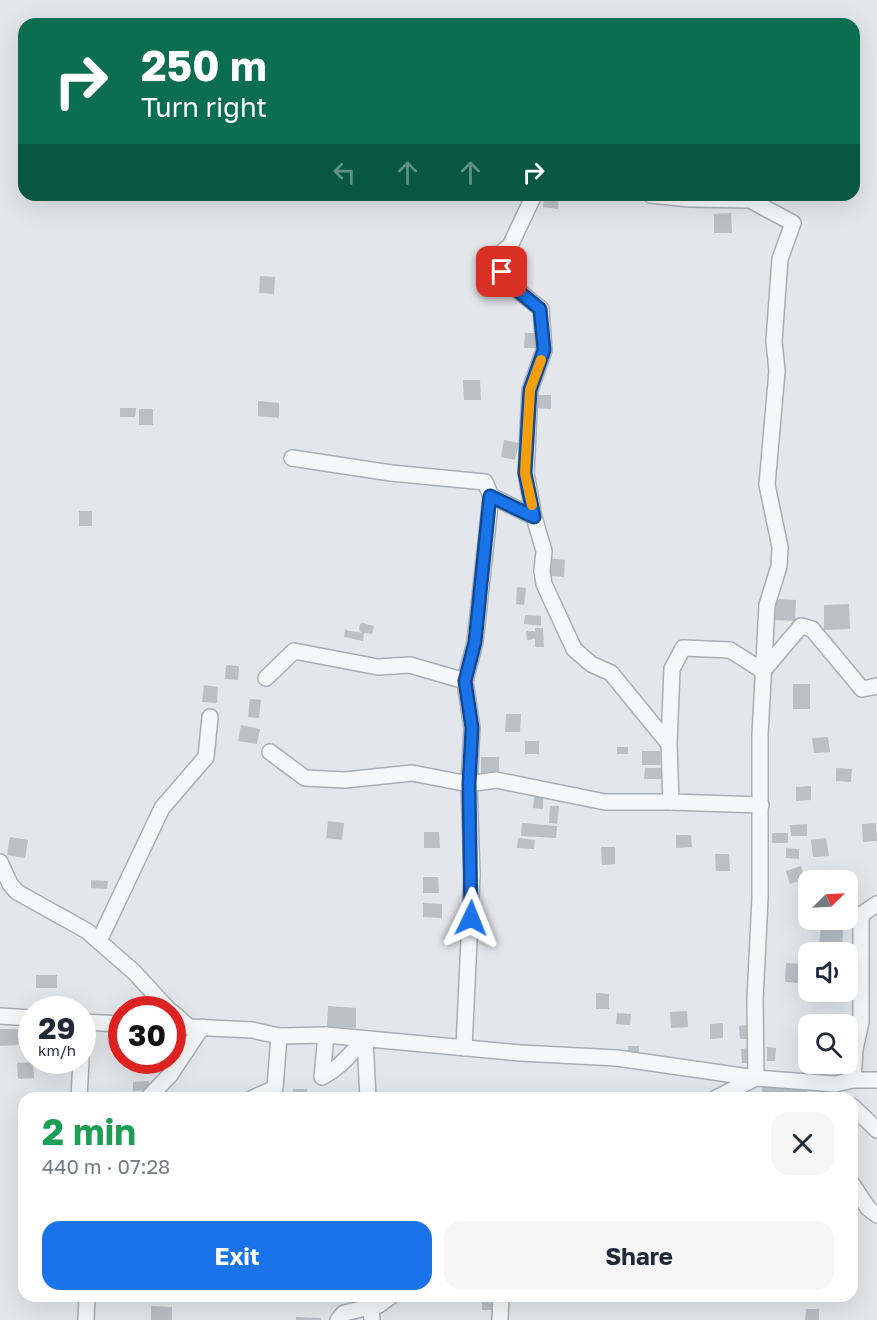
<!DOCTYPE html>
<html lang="en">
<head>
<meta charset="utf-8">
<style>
	:root { --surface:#fff; --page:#f6f6f7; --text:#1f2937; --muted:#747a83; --accent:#1a73e8 }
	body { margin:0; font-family:"Golos Text",sans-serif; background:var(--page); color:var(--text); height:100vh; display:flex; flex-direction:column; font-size:22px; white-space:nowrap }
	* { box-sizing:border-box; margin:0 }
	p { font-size:20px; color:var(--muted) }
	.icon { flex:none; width:33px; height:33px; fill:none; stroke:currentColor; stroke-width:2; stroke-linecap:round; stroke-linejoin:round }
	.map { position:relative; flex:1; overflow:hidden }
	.drawer { position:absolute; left:18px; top:1092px; width:840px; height:210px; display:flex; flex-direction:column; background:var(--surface); border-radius:18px; box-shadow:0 6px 24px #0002 }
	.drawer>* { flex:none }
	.hud { position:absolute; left:18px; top:18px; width:842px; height:183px; border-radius:18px; box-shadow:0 6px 24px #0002; background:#0b6e4f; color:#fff; overflow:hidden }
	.needle { width:39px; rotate:66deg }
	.controls { position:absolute; left:798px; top:870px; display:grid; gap:12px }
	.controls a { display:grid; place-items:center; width:60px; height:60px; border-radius:12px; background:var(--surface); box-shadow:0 6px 24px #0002; font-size:30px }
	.speed { position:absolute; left:18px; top:996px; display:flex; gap:12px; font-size:30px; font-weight:700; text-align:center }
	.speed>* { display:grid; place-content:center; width:78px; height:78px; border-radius:50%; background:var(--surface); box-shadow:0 6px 24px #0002; line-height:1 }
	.speed small { font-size:15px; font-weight:400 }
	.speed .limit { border:9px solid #d22; background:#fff; color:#111 }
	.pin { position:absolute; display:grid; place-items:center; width:51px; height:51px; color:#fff; margin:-26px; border-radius:12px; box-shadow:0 3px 9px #0006 }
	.me { position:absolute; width:66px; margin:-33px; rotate:2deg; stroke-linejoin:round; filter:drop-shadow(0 0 4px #0008) }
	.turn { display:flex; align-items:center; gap:21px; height:126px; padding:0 24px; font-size:27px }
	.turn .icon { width:78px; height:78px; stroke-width:2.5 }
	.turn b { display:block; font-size:42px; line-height:51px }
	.lanes { display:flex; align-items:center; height:57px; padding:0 24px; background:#0003; justify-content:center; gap:30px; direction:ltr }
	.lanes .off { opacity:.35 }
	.round { display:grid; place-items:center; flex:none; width:63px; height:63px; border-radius:18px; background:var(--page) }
	.headline { display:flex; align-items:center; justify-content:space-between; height:102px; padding:0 24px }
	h1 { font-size:36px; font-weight:700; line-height:45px; color:#1e9e55 }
	.action { display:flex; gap:12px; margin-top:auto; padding:12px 24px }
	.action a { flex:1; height:69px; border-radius:18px; background:var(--accent); color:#fff; font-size:24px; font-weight:700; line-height:69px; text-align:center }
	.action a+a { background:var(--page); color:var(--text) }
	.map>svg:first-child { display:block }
	.building { fill:#bbc0c6 }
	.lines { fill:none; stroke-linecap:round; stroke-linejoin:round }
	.minor-casing { stroke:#a9aeb4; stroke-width:18 }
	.minor { stroke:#f5f7f8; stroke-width:15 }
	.route-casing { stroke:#114b97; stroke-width:15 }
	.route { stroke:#1a73e8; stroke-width:10 }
	.slow { stroke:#f59e0b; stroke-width:10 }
</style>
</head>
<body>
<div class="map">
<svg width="877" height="1320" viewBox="0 0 877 1320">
	<rect width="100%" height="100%" fill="#e3e6ea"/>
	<!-- building -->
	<g class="building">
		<polygon points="544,195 559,195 558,209 543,207"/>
		<polygon points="731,213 732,233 714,233 714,214"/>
		<polygon points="260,276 275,277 274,294 259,293"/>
		<polygon points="525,333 536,333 536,348 524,348"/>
		<polygon points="463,380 480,380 481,400 464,400"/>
		<polygon points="536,395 551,395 551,409 535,408"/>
		<polygon points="258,401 279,403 279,418 258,416"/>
		<polygon points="120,408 136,408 135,417 120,417"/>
		<rect x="139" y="409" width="14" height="16"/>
		<polygon points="504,440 519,443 515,460 501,457"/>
		<rect x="79" y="511" width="13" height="15"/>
		<polygon points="547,558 565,560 564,577 545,575"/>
		<polygon points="517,587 526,588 524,605 516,604"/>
		<polygon points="776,599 796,600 795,621 775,620"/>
		<polygon points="849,604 850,629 824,630 824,605"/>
		<polygon points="525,615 541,616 541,626 524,624"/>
		<polygon points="363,623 374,626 372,634 364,633 363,641 344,637 345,630 362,633 359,630 360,624"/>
		<polygon points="535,628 543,628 544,647 535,647 535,639 527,640 526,631 535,631"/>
		<polygon points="226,665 239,666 238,680 225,679"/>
		<rect x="793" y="684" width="17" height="25"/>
		<polygon points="204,685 218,687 217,703 202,702"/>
		<polygon points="250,699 261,700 259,718 248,717"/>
		<polygon points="506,714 521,714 520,732 505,732"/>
		<polygon points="241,725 260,729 257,744 238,741"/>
		<polygon points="828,737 830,752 814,753 812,738"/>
		<rect x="525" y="741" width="14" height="13"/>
		<rect x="617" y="747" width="11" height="7"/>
		<rect x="642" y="751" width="18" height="14"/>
		<rect x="481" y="757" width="18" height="17"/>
		<polygon points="645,768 662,768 662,779 644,779"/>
		<polygon points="836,768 852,769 851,782 836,781"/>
		<polygon points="811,786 811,800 796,801 796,787"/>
		<polygon points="534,797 543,797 543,809 533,808"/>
		<polygon points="550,806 559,806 557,824 549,823"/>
		<polygon points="328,821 344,823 342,840 326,838"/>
		<polygon points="522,823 557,826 556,838 521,836"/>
		<polygon points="876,823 877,841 863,842 862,824"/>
		<polygon points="807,824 807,836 791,836 790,825"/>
		<polygon points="424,832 439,832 440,848 424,848"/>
		<rect x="772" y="833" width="16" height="10"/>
		<polygon points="676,835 691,835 692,847 676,848"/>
		<polygon points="10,837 28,840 25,858 7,855"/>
		<polygon points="518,838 535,840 534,849 517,848"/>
		<polygon points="826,838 829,856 813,857 811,840"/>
		<polygon points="601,847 615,847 615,864 602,865"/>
		<polygon points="786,848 799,849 799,859 786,858"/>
		<polygon points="715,854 729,854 730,871 716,871"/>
		<polygon points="801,866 805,879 790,884 786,871"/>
		<polygon points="423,877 438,877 439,893 423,893"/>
		<polygon points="91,880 108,881 107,889 91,888"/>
		<polygon points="423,903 442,904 442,918 423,917"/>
		<polygon points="821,926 843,928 842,947 819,945"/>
		<polygon points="786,963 799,964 798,983 785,982"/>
		<rect x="36" y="975" width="21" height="13"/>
		<polygon points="596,993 609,994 609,1009 596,1009"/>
		<polygon points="328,1006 356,1008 356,1028 327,1027"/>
		<polygon points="687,1011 688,1027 671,1028 670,1012"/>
		<polygon points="617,1013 631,1014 630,1025 616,1024"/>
		<polygon points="723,1023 723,1038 710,1039 710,1024"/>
		<polygon points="747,1025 748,1039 740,1039 739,1026"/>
		<polygon points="0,1029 19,1029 19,1045 0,1046"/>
		<rect x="628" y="1046" width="11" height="6"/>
		<polygon points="767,1047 776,1048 775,1061 767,1061"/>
		<polygon points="748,1048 748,1063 742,1063 741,1049"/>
		<polygon points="33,1062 34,1078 18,1079 17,1063"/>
		<polygon points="149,1081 149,1090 133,1091 133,1082"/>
		<polygon points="762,1084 807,1086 807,1098 762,1098"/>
		<polygon points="293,1089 307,1089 308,1098 293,1098"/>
		<rect x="19" y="1108" width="5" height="20"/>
		<rect x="482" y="1297" width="13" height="13"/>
		<polygon points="151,1306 172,1307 172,1320 151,1320"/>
		<polygon points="806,1309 819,1309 819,1320 805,1320"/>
		<polygon points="296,1317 321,1318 321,1320 296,1320"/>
	</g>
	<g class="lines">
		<!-- minor casing -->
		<g class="minor-casing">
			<g id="minor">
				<polyline points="292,458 391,473 485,482 491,496 534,517 544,551 542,571 544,584 574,649 591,664 611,673 669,744 671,802 761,805"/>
				<polyline points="534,517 526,473 530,390 544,350 541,309 511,285 493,259 510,246 534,195"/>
				<polyline points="266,678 294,651 378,667 410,665 465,681"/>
				<polyline points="669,744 672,669 683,648 730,650 763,671 801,626 812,629 862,689 877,686"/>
				<polyline points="270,752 305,778 345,780 412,773 469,784 496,780 605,802 671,802"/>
				<polyline points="0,862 10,884 17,892 87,931 134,972 169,1010"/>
				<polyline points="99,941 162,808 206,757 210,717"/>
				<polyline points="172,1012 189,1027 252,1030 279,1036 326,1035 520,1053 617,1058 756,1078 755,1000 760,898 760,735 767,605 779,566 780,547 767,485 777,371 774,341 780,259 793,223 750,200 690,199 651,195"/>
				<polyline points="0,1016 32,1018"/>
				<polyline points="82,1022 122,1024"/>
				<path d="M326 1035 322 1077C340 1068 350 1054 365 1039L368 1098"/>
				<polyline points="464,1048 472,875 469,784 472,728 465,681 475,642 491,496"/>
				<polyline points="853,1080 855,1049 861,1022 861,921 862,914 877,904"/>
				<polyline points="79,1098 81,1060"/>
				<polyline points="148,1098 170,1075 202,1027"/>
				<polyline points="253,1098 275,1088 279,1036"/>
				<polyline points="716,1098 756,1078 835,1084 853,1080 877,1080"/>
				<polyline points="852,1106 877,1130"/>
				<polyline points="852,1184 868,1208 877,1215"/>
				<polyline points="370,1296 372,1320"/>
				<polyline points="86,1320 87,1296"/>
				<polyline points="338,1320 344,1313 379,1305 391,1296"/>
				<polyline points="500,1320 501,1296"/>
			</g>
		</g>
		<!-- minor -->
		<use href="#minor" class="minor"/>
	</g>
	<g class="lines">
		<!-- route casing -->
		<g class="route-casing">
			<polyline id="route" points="471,918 469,784 472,728 465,681 475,642 490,496 534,517 525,473 530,390 544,350 540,309 511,285 502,272"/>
		</g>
		<!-- route -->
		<use href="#route" class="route"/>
		<!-- slow -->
		<polyline class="slow" points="532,505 525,473 530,390 541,360"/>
	</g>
</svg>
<div class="controls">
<a><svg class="needle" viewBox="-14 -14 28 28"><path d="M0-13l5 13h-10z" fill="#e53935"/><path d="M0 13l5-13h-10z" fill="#747a83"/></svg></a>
<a><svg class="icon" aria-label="sound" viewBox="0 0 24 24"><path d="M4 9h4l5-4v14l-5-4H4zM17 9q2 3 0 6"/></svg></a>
<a><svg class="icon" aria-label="search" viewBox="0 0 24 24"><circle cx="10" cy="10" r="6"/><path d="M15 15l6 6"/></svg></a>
</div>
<div class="speed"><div>29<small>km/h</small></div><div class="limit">30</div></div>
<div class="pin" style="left:502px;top:272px;background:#d93025"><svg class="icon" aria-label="arrive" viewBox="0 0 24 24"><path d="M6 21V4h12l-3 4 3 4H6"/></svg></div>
<svg class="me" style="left:471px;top:918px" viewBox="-20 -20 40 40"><path d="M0-17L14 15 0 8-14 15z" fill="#1a73e8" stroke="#fff" stroke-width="4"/></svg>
<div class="hud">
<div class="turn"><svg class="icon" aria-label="right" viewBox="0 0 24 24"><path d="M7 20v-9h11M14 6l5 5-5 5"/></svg><div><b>250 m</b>Turn right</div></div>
<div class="lanes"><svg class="icon off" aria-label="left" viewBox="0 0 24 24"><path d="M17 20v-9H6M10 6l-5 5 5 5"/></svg><svg class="icon off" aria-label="ahead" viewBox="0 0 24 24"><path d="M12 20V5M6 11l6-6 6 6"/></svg><svg class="icon off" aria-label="ahead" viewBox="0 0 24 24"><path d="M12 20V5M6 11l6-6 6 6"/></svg><svg class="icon" aria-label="right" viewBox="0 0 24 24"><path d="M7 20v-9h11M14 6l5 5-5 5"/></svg></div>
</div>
<section class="drawer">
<div class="headline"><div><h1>2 min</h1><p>440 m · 07:28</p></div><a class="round"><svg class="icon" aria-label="close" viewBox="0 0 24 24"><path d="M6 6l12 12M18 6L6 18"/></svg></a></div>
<div class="action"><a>Exit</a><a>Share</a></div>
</section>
</div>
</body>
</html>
